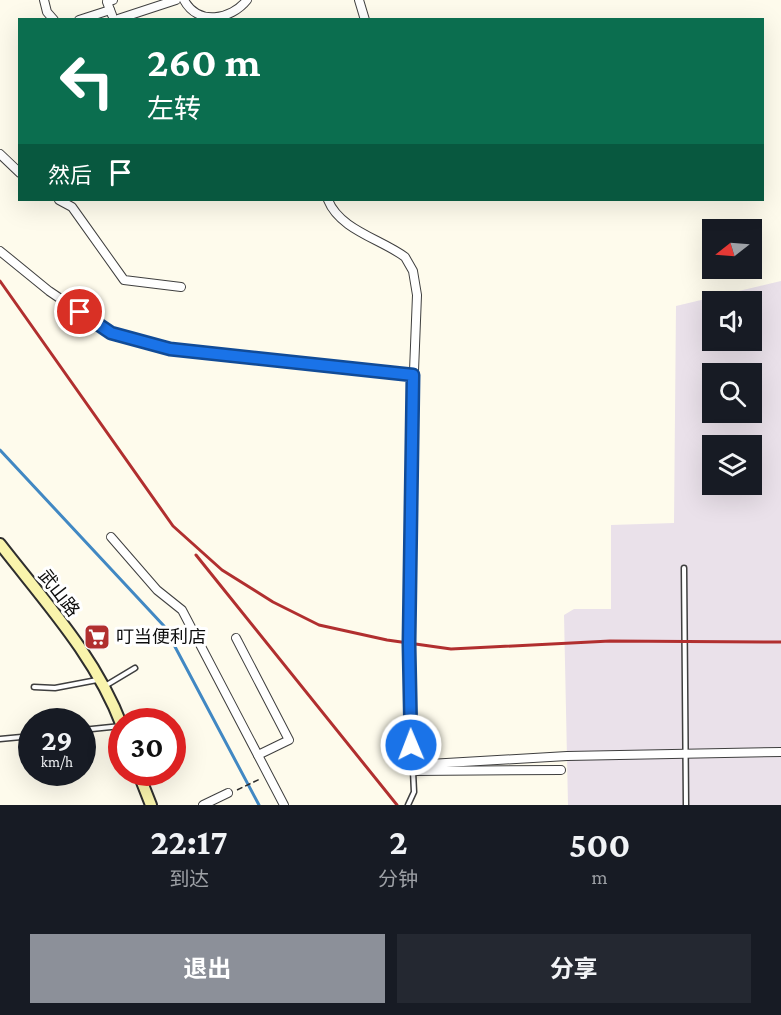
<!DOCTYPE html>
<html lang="zh">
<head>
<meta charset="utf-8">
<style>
	:root { --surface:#171b24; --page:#242831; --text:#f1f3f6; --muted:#9ea1a6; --accent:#8c9099 }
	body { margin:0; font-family:"Crimson Pro","Noto Sans SC",serif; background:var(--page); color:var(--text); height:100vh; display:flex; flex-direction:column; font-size:22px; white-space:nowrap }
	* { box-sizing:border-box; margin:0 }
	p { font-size:20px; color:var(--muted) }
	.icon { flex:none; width:33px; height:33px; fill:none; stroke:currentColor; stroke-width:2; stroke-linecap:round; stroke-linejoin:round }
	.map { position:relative; height:805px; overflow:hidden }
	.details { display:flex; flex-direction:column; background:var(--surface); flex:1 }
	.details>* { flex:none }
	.guide { position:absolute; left:18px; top:18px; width:746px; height:183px; border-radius:0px; box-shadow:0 6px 24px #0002; background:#0b6e4f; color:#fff; overflow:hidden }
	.needle { width:39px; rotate:253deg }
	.buttons { position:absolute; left:702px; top:219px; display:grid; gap:12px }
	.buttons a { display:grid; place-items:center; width:60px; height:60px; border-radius:0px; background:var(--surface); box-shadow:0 6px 24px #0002; font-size:30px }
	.speed { position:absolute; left:18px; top:708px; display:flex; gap:12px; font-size:30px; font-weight:700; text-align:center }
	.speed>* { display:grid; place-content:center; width:78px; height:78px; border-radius:50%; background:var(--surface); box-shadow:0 6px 24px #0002; line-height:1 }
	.speed small { font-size:15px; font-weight:400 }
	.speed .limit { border:9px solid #d22; background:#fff; color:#111 }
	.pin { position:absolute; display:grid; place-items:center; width:51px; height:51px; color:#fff; margin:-26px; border:3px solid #fff; border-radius:50%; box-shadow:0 2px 6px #0007 }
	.me { position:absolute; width:66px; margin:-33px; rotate:359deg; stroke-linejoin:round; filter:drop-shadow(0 0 4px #0008) }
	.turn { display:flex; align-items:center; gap:21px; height:126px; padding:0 30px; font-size:27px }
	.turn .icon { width:78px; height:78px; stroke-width:2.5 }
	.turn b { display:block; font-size:42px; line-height:51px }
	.then { display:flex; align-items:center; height:57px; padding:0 30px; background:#0003; gap:12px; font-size:22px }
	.eta { display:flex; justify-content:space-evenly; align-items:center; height:102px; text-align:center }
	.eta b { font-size:36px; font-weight:700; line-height:42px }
	.action { display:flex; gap:12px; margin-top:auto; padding:12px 30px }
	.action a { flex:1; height:69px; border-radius:0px; background:var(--accent); color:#fff; font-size:24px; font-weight:700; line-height:69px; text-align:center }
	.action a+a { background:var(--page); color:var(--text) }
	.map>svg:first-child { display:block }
	.industrial { fill:#eae1ea; fill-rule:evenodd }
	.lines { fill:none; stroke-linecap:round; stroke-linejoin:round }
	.stream { stroke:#4188c3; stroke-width:3 }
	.service-casing { stroke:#3f3f3f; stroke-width:7 }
	.minor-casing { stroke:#3f3f3f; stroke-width:10 }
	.secondary-casing { stroke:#2e2e2e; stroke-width:14 }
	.path { stroke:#2e2e2e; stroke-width:1.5; stroke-dasharray:6 3; stroke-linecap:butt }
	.service { stroke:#fff; stroke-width:4 }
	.minor { stroke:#fff; stroke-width:8 }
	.secondary { stroke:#f9f4ac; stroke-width:10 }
	.rail { stroke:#b12f2f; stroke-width:3 }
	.route-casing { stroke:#114b97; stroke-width:15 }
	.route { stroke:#1a73e8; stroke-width:10 }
	.labels { text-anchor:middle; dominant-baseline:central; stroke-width:6; stroke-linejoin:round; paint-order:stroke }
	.street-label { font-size:18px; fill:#0c0c0c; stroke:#fff }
	.poi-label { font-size:18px; fill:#0c0c0c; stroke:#fff; text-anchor:start }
</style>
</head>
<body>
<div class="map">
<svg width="781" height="805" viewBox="0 0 781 805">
	<rect width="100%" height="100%" fill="#fefbec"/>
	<!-- industrial -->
	<path class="industrial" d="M781 281V805H568L564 615 574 609H611V525L674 523 676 306ZM712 302H752V340H712ZM712 374H752V412H712ZM712 446H752V484H712Z"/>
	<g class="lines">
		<!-- stream -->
		<polyline class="stream" points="0,450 164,626 259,805"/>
		<!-- service casing -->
		<g class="service-casing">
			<g id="service">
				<polyline points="684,568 686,805"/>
				<polyline points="105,686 135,668"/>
				<polyline points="34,687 55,688 97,680"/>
				<polyline points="82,730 121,726"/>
				<polyline points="0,739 32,736"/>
				<polyline points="408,805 414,792 413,771"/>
			</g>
		</g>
		<!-- minor casing -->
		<g class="minor-casing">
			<g id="minor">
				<polyline points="44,0 47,12 54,20"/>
				<path d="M184 0C198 26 231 20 247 0"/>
				<polyline points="359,0 365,20"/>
				<polyline points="112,15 107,2 113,0"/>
				<polyline points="79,20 110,10"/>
				<polyline points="115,20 176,0"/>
				<polyline points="0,154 20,173"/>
				<polyline points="59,200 72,207 124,280 181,287"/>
				<path d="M328 200C340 230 381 239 405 257L413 271 417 295 411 447 409 644 413 771 561 770"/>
				<polyline points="0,251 49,291 111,333 169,349 413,375"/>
				<polyline points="111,537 157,590 182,610 284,805"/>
				<polyline points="236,638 289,740 258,755"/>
				<polyline points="412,765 567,756 781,752"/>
				<polyline points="203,805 228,793"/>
			</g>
		</g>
		<!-- secondary casing -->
		<g class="secondary-casing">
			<g id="secondary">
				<path d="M0 544C45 602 96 657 122 726"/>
				<polyline points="138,772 151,805"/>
			</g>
		</g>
		<!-- path -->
		<polyline class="path" points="237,790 260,779"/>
		<!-- service -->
		<use href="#service" class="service"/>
		<!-- minor -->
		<use href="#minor" class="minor"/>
		<!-- secondary -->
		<use href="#secondary" class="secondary"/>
		<!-- rail -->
		<g class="rail">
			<polyline points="0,281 173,526 222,570 273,602 319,625 387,640 451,649 610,641 781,642"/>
			<polyline points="196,555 397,805"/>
		</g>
	</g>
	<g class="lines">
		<!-- route casing -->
		<g class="route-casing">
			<polyline id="route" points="80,312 111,333 170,349 413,375 409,644 411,745"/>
		</g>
		<!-- route -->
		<use href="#route" class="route"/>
	</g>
	<!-- icons -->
	<defs>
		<g id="supermarket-square" transform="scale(1.35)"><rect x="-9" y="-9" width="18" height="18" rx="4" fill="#b12f2f" stroke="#fff"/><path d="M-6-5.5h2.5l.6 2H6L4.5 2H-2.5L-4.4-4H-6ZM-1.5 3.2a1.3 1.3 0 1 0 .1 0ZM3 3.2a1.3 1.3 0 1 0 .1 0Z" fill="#fff"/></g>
	</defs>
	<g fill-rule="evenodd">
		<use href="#supermarket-square" x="97" y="637"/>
	</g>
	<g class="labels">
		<!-- street labels -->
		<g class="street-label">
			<text transform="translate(59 593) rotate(52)">武山路</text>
		</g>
		<!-- poi labels -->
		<g class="poi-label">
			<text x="116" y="637">叮当便利店</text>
		</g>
	</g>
</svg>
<div class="buttons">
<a><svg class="needle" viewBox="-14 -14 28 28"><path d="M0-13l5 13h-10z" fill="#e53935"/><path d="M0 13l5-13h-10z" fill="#9ea1a6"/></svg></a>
<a><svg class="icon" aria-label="sound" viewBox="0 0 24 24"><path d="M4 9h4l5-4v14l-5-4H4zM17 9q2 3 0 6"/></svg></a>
<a><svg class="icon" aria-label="search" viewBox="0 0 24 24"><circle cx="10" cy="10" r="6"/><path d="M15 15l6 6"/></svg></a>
<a><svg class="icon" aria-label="layers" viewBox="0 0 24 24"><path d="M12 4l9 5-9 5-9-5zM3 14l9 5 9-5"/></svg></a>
</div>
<div class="speed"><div>29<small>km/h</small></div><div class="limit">30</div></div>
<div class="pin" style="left:80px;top:312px;background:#d93025"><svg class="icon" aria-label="arrive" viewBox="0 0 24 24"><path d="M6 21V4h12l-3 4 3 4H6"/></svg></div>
<svg class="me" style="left:411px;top:745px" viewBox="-20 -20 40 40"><circle r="17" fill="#1a73e8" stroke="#fff" stroke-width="3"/><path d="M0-11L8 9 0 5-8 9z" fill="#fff"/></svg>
<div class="guide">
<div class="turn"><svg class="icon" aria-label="left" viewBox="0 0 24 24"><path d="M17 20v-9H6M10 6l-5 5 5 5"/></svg><div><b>260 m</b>左转</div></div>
<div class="then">然后<svg class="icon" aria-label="arrive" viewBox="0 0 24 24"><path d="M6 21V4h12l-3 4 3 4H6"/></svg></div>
</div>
</div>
<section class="details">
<div class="eta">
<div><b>22:17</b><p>到达</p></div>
<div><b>2</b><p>分钟</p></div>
<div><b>500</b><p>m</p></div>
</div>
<div class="action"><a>退出</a><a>分享</a></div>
</section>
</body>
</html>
